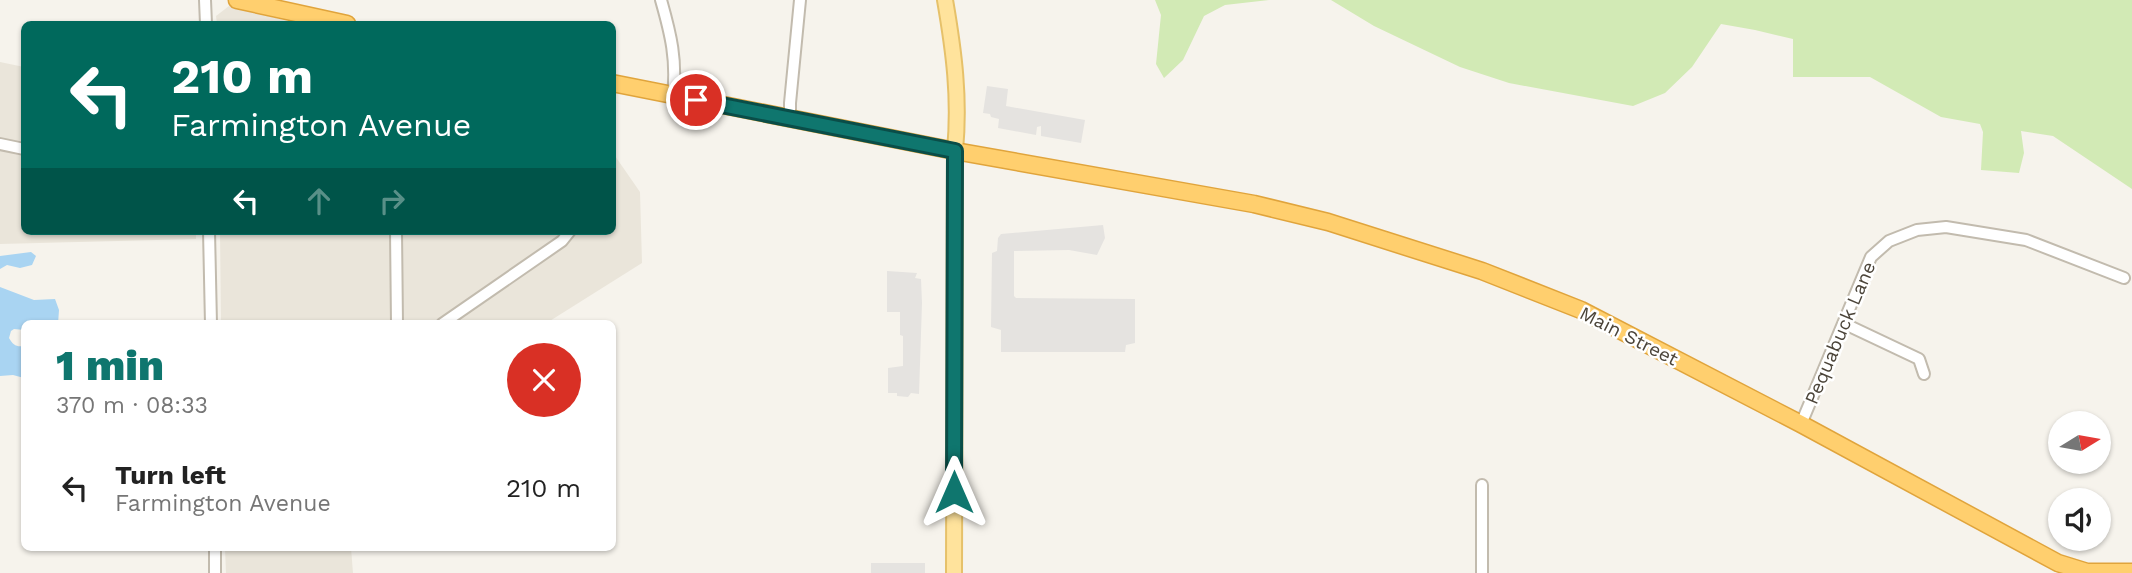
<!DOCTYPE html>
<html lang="en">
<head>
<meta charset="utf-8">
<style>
	:root { --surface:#fff; --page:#f6f6f6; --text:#222; --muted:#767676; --accent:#0f766e }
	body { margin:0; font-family:"Work Sans",sans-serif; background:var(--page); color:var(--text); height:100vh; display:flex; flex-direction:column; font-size:26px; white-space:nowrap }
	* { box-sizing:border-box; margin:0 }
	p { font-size:23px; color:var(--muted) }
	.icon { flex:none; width:38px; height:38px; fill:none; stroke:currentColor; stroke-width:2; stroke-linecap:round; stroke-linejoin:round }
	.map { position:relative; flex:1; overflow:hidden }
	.sheet { position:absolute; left:21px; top:320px; width:595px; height:231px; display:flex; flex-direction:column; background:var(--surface); border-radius:10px; box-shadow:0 2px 5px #0004 }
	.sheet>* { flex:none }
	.top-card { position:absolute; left:21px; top:21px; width:595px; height:214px; border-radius:10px; box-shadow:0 2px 5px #0004; background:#00695c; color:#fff; overflow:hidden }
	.needle { width:46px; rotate:79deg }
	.controls { position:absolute; left:2048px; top:411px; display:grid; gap:14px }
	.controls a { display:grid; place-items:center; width:63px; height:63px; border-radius:50%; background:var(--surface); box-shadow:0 2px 5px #0004; font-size:35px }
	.pin { position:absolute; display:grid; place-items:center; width:60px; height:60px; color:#fff; margin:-30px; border:4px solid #fff; border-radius:50%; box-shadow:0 2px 7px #0007 }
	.me { position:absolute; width:77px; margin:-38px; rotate:0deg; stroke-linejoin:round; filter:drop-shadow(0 0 5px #0008) }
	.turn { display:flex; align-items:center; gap:24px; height:147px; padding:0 35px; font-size:32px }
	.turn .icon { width:91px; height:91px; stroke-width:2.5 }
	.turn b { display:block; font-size:49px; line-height:60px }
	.lanes { display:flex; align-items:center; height:66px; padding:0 35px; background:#0003; justify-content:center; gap:35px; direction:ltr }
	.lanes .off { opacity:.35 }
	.round { display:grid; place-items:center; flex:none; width:74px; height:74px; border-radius:37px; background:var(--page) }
	.overview { display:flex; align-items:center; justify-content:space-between; height:119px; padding:0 35px }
	h1 { font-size:42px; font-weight:800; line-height:52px; color:var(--accent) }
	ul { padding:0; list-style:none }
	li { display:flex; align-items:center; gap:21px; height:98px; padding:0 35px }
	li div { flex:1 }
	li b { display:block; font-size:26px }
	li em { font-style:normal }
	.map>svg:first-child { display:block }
	.residential { fill:#eae5da }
	.green { fill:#d2eab5 }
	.parking { fill:#e5e3e0 }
	.water { fill:#a9d4f2 }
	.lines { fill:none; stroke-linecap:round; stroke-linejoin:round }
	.minor-casing { stroke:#c2bbae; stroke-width:14 }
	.major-casing { stroke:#e6c16a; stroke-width:18 }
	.highway-casing { stroke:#e0a43c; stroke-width:19 }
	.minor { stroke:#fff; stroke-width:10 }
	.major { stroke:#ffe39c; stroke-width:14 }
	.highway { stroke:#ffcf6e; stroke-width:16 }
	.route-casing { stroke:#0a4d48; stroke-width:18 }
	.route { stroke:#0f766e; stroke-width:12 }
	.labels { text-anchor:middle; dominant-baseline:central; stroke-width:5; stroke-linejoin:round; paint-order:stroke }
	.street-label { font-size:19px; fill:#4b4439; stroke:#fff }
</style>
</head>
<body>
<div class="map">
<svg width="2132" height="573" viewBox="0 0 2132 573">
	<rect width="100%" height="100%" fill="#f6f3ec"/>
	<!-- residential -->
	<g class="residential">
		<polygon points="229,6 299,24 217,24 216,16"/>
		<polygon points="0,62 24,67 24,231 196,231 196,239 0,244"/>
		<polygon points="613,153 640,192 642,263 545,324 221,324 220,231 612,231"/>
		<polygon points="225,548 351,548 353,573 226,573"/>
	</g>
	<!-- green -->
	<g class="green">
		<polygon points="1155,0 1269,0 1225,5 1204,16 1183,60 1164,78 1156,64 1161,15"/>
		<polygon points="1331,0 2132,0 2132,189 2053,136 2021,131 2024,153 2019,173 1981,170 1983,132 1980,124 1941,117 1870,77 1793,77 1793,39 1755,30 1721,24 1692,67 1665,93 1633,106 1509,83 1460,67 1374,26"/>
	</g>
	<!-- parking -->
	<g class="parking">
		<polygon points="987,86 1008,89 1006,106 1085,120 1081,143 1041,136 1041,126 1037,127 1036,135 998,128 999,119 991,117 990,114 983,113"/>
		<polygon points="1103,225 1105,238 1097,255 1069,250 1014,251 1014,296 1016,298 1135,299 1135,343 1126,345 1125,352 1001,352 1001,330 991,327 992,253 997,251 998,238 1001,234"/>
		<polygon points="887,271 917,273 915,278 921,279 922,303 919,394 911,393 908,397 897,396 897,393 888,393 888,368 903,366 903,336 900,335 900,312 887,312"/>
		<rect x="871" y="563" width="54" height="10"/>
	</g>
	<!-- water -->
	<g class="water">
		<polygon points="31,252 36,256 32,265 20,268 7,265 0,269 0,256"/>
		<path d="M0 287 34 300 55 299 59 310 58 324H24V330L14 329 11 331 9 338C13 345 16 347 24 346V378L13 375 0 376Z"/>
	</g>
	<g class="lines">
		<!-- minor casing -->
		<g class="minor-casing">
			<g id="minor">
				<polyline points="205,0 206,24"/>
				<path d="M661 0C671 35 677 60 673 96"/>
				<polyline points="790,118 790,103 800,0"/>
				<polyline points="0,144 24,149"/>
				<polyline points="209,231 211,324"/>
				<polyline points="396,231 397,324"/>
				<polyline points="442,324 562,241 570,231"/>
				<polyline points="1845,324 1919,359 1924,374"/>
				<polyline points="1801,424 1871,257 1889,241 1917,230 1946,227 2026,240 2124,278"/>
				<polyline points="215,548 215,573"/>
				<polyline points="1482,573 1482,485"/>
			</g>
		</g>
		<!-- major casing -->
		<g class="major-casing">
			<path id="major" d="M945 0C954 52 960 98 955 151L954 573"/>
		</g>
		<!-- highway casing -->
		<g class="highway-casing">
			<g id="highway">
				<polyline points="237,0 347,24"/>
				<polyline points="612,83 955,151 1254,204 1328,222 1482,271 1581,310 1801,424 2058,563 2087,572 2132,572"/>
			</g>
		</g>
		<!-- minor -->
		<use href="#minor" class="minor"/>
		<!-- major -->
		<use href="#major" class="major"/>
		<!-- highway -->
		<use href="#highway" class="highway"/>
	</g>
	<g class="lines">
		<!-- route casing -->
		<g class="route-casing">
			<polyline id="route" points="696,100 955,151 954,492"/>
		</g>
		<!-- route -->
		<use href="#route" class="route"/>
	</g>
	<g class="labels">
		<!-- street labels -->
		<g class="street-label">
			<text transform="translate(1840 333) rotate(-67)">Pequabuck Lane</text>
			<text transform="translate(1629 336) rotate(27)">Main Street</text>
		</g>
	</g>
</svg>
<div class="controls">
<a><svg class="needle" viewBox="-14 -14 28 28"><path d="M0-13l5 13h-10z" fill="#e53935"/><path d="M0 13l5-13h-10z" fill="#767676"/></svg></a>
<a><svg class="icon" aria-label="sound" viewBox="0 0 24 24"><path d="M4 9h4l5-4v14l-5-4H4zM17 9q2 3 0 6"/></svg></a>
</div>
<div class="pin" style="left:696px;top:100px;background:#d93025"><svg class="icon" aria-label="arrive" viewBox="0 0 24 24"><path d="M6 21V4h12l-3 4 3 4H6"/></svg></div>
<svg class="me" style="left:954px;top:492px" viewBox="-20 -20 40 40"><path d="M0-17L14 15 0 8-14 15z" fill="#0f766e" stroke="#fff" stroke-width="4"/></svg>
<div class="top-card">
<div class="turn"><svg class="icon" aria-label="left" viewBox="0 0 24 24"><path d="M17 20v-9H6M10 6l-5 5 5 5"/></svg><div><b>210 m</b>Farmington Avenue</div></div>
<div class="lanes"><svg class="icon" aria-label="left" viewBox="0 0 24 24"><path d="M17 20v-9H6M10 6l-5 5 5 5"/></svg><svg class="icon off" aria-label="ahead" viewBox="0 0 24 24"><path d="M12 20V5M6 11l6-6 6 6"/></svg><svg class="icon off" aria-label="right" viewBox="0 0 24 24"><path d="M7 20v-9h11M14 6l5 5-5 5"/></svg></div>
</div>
<section class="sheet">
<div class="overview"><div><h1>1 min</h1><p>370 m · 08:33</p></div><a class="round" style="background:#d93025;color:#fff"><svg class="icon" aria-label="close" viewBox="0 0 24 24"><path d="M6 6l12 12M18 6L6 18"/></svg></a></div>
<ul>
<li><svg class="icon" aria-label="left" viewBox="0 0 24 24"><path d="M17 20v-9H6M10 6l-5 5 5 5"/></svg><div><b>Turn left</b><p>Farmington Avenue</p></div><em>210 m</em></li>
</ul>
</section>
</div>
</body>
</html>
